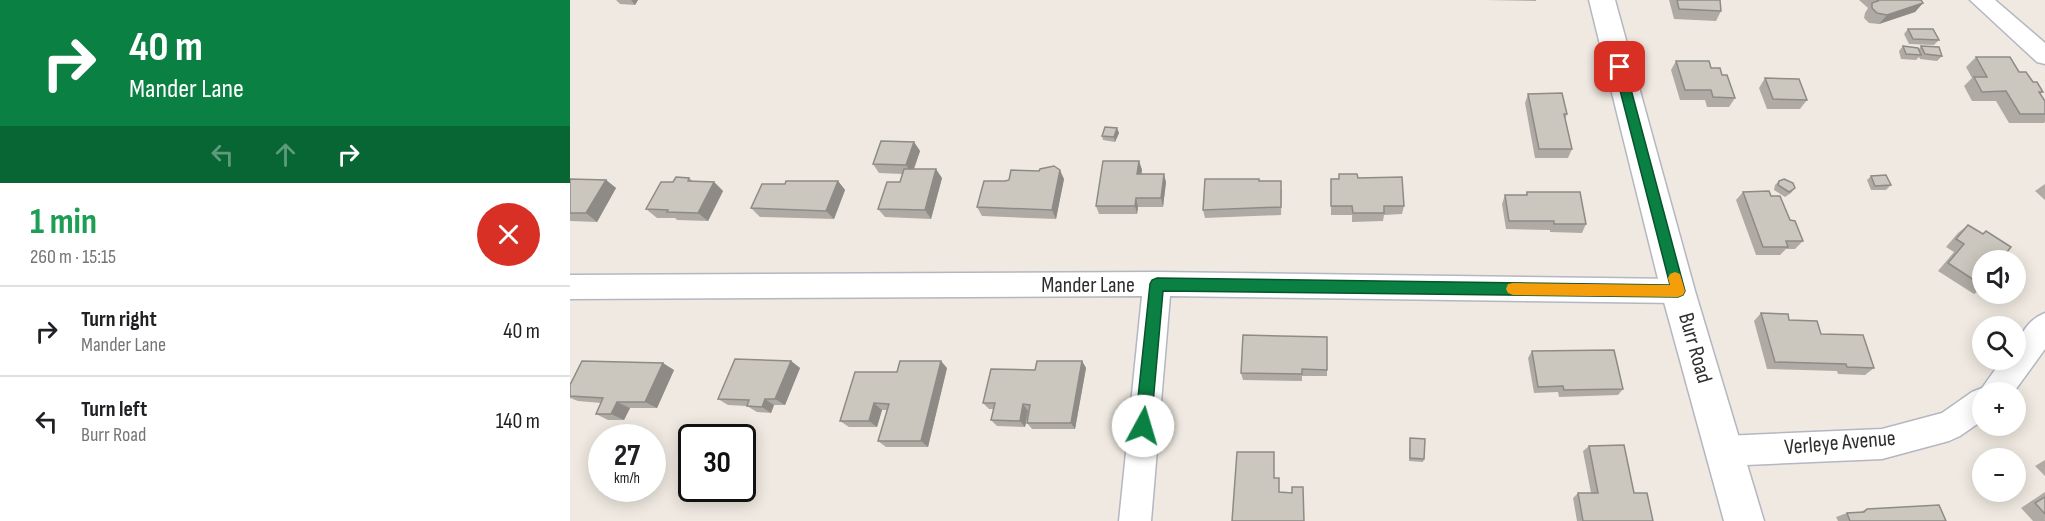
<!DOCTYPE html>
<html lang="en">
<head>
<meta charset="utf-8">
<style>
	:root { --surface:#fff; --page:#f6f6f6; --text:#202124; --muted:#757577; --line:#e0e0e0 }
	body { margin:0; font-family:"Sofia Sans Condensed",sans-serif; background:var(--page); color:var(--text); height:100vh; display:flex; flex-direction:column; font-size:22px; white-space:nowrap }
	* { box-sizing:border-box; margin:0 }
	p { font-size:20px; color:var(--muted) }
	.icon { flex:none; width:33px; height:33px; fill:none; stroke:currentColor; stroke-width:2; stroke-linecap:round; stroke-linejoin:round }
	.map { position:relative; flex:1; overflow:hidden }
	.details { display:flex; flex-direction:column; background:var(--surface); width:570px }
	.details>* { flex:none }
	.hud { background:#0b8043; color:#fff; overflow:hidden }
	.controls { position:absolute; left:1402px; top:250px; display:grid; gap:12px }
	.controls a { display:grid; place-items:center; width:54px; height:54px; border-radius:50%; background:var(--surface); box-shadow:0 3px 15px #0003; font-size:30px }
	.speed { position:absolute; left:18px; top:424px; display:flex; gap:12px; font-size:30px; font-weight:700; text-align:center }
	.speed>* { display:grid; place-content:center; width:78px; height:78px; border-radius:50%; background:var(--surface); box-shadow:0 3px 15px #0003; line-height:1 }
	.speed small { font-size:15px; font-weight:400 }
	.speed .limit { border:3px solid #111; border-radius:9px; background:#fff; color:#111 }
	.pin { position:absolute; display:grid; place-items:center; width:51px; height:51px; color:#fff; margin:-26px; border-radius:12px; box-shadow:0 3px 9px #0006 }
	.me { position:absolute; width:66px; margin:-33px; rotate:6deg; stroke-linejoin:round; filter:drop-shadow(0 0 4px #0008) }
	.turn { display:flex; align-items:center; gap:21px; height:126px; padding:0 30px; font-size:27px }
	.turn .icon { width:78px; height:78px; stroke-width:2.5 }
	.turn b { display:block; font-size:42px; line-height:51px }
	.lanes { display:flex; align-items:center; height:57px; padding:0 30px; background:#0003; justify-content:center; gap:30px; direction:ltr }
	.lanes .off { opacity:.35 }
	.round { display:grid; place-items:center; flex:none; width:63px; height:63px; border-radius:32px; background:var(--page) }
	.overview { display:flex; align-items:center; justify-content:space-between; height:102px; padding:0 30px }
	h1 { font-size:36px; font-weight:700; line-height:45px; color:#1e9e55 }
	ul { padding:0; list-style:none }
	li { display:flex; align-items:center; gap:18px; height:90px; padding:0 30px; border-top:2px solid var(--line) }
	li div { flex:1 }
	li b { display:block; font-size:22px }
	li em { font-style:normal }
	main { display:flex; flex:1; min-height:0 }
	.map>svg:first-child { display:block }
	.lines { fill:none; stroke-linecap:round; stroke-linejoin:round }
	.street-casing { stroke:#b4b7c1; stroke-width:3 }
	.secondary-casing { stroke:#b4b7c1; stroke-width:3 }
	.street { fill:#fff; fill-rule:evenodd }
	.secondary { fill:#fff; fill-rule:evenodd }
	.wall { fill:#afaba4 }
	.shaded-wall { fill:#8e8b86 }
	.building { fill:#cbc7bf; stroke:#8e8b86; stroke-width:1.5 }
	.route { fill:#0b8043; stroke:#07532c; stroke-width:1.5 }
	.slow { fill:#f59e0b }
	.labels { text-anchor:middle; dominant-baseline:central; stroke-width:6; stroke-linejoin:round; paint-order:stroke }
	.street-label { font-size:22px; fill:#2e2e2e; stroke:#fff }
</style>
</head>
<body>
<main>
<section class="details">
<div class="hud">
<div class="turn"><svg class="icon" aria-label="right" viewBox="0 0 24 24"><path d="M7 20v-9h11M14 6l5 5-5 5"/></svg><div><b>40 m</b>Mander Lane</div></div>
<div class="lanes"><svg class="icon off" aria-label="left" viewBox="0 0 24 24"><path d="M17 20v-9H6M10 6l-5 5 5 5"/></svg><svg class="icon off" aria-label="ahead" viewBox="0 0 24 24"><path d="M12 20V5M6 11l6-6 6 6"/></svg><svg class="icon" aria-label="right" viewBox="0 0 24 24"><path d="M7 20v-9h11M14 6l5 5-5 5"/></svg></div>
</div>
<div class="overview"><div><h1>1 min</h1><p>260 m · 15:15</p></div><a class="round" style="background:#d93025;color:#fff"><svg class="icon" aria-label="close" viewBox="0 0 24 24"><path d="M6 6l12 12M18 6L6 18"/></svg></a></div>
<ul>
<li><svg class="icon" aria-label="right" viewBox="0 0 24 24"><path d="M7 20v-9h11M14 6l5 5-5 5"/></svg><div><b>Turn right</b><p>Mander Lane</p></div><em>40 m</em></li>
<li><svg class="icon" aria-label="left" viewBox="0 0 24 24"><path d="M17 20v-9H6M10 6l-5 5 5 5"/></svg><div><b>Turn left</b><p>Burr Road</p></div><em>140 m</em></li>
</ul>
</section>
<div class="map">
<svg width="1475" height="521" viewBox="0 0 1475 521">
	<rect width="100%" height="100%" fill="#efe9e1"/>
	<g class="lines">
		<!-- street casing -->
		<g class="street-casing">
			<g id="street">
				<polygon points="1400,0 1425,0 1475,43 1475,64 1467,62"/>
				<polygon points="587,272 1108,279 1118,282 1122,291 1118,300 1108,303 600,296 581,521 549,521 572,296 0,299 0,275"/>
				<path d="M1475 313V349L1443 393H1413V420L1390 436 1379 441 1312 459 1154 466 1143 462 1139 451 1143 440 1154 436 1312 429 1372 413 1402 392 1412 388 1432 360H1446C1446 340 1455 321 1475 313Z"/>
			</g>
		</g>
		<!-- secondary casing -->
		<g class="secondary-casing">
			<polygon id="secondary" points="1019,0 1045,0 1125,291 1194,521 1154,521 1091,291"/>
		</g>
		<!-- street -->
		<use href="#street" class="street"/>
		<!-- secondary -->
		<use href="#secondary" class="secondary"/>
	</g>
	<!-- wall -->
	<g class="wall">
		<polygon points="46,0 68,0 65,5 50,4"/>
		<polygon points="916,0 966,0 966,1"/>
		<polygon points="1099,0 1150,0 1151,11 1146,21 1104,19"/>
		<polygon points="1289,0 1351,0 1353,3 1345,12 1309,24 1299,23 1294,18 1295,13 1298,8"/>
		<polygon points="1338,29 1369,40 1364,45 1339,44 1334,34"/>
		<polygon points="1333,46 1349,49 1351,46 1372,56 1367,61 1350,59 1349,57 1346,60 1331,59 1329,51"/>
		<polygon points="1406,57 1463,82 1473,92 1470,94 1475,101 1475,122 1474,123 1439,123 1426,101 1402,101 1394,86 1402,78 1396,67"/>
		<polygon points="1106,61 1141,68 1152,75 1165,98 1159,107 1137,107 1135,100 1110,100 1101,70"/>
		<polygon points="1195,78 1237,100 1230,109 1197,109 1189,88"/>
		<polygon points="958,94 997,114 995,119 1002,149 998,158 965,158 955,103"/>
		<polygon points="547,128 549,133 545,142 533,140 532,136"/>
		<polygon points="344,142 350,151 344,169 372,178 361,219 315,217 308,209 330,182 333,174 309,173 303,164"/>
		<polygon points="569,161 572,170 571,174 596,182 593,207 568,207 567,214 529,214 526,206"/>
		<polygon points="469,171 494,179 486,219 412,216 407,207 435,181"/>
		<polygon points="1301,176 1321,185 1316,190 1301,190 1297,180"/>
		<polygon points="119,178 123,181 144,182 153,191 138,221 107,220 105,218 87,218 76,209 103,182"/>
		<polygon points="788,178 834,206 832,214 814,215 813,221 782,222 782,215 761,215 761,179"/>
		<polygon points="0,179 36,180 46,188 27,222 0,221"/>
		<polygon points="268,181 275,190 264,219 190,217 181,208 215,184"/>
		<polygon points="689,181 712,190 711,215 635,218 633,210"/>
		<polygon points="1209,181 1225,188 1221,193 1215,197 1204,190 1205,185"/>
		<polygon points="1475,184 1475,200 1465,191"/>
		<polygon points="957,192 1016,224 1012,233 980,232 980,230 936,229 932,204 935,195 956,195"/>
		<polygon points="1173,192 1201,196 1220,220 1233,241 1225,249 1216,249 1210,255 1186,255 1166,200"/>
		<polygon points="1398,225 1412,234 1416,231 1433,257 1413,261 1413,288 1404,294 1368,271 1384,252 1376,247 1388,233"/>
		<polygon points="1191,313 1219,320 1251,334 1304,368 1295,375 1268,374 1267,371 1197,369 1184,321"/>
		<polygon points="757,337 757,376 732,376 732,381 673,380 671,373"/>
		<polygon points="962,351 1053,389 1048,395 989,397 988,392 964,393 958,358"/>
		<polygon points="221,361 230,368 215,405 204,405 201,413 187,412 177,406 158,405 148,399"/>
		<polygon points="512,361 516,368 505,429 462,429 457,423 459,411 455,427 427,426 421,420 424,409 419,409 413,403"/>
		<polygon points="377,368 358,447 316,447 308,441 317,410 312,410 307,427 279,427 270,421"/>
		<polygon points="104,370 87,408 60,408 54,420 38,420 26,414 31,403 8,401 0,398 0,385"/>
		<polygon points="840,438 854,459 853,462 839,461"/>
		<polygon points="1019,446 1064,493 1083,521 1007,521 1003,498 1008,493 1021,493 1013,451"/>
		<polygon points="1475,460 1475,476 1465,466"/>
		<polygon points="1475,492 1475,521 1463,521 1451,508"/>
		<polygon points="1297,509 1376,521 1268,521 1266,517 1277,513 1290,512"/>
	</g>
	<!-- shaded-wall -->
	<g class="shaded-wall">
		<polygon points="61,0 68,0 65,5"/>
		<polygon points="1353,3 1345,12 1309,24 1317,15"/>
		<polygon points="547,128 549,133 545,142 544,137"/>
		<polygon points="344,142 350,151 342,174 336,165"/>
		<polygon points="569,161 572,170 570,182 567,174"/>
		<polygon points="366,169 372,178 361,219 355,210"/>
		<polygon points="490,170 494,179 486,219 482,210"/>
		<polygon points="594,174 596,182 593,207 591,198"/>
		<polygon points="36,180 46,188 27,222 16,213"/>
		<polygon points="268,181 275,190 264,219 256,211"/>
		<polygon points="144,182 153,191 138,221 128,213"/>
		<polygon points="566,198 568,207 567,214 565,206"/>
		<polygon points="221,361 230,368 215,405 205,399"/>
		<polygon points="371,361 377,368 358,447 351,441"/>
		<polygon points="512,361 516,368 505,429 501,423"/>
		<polygon points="93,363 104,370 87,408 75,402"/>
		<polygon points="195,399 204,405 201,413 192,407"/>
		<polygon points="47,402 60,408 54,420 41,414"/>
		<polygon points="304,403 312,410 307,427 299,421"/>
		<polygon points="453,404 458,411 455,427 450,421"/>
	</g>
	<!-- building -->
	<g class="building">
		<polygon points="1107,0 1150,0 1151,11 1109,9"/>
		<polygon points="1307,0 1351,0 1353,3 1317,15 1307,13 1302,8 1302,3 1308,1"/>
		<polygon points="1338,29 1363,29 1369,40 1343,39"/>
		<polygon points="1333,46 1348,48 1351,55 1336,54"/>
		<polygon points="1351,46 1369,47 1372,56 1355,54"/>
		<polygon points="1406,57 1440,57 1449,72 1456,72 1463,82 1467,82 1473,92 1469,92 1475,101 1475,114 1450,114 1436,91 1412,92 1404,77 1417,77"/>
		<polygon points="1106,61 1139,61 1141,68 1150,68 1152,75 1157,75 1165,98 1143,97 1141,90 1115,90"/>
		<polygon points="1195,78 1229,79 1237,100 1203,99"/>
		<polygon points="992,93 997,114 994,114 1002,149 969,149 958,94"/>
		<polygon points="535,127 547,128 544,137 532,136"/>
		<polygon points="311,141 344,142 336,165 303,164"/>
		<polygon points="533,161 569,161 567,174 594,174 591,198 566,198 565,206 526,206"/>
		<polygon points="484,166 490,170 482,210 407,207 414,181 435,181 439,180 441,170 469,171 470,169"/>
		<polygon points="334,169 366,169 355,210 308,209 317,182 330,182"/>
		<polygon points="769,174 787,174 788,178 832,177 834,206 814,206 814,213 783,213 782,206 761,206 761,179 769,179"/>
		<polygon points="1316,175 1321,185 1305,186 1301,176"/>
		<polygon points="106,177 119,178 118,181 144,182 128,213 97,212 98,210 76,209 91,182 103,182"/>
		<polygon points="0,179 36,180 16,213 0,213"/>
		<polygon points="635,179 689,179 689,181 711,181 711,207 633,210"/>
		<polygon points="1214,179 1223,183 1225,188 1219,192 1208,185 1209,181"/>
		<polygon points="216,181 268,181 256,211 181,208 192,184 215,184"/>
		<polygon points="1199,191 1201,196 1210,196 1220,220 1225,221 1233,241 1216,241 1218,247 1193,247 1173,192"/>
		<polygon points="957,192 1010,192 1016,224 984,224 984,221 939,221 935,195 957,195"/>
		<polygon points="1398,225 1413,234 1416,231 1441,247 1433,257 1437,259 1436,261 1413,261 1413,286 1378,263 1394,244 1386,239"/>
		<polygon points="1191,313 1218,314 1219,320 1247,321 1251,334 1293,335 1304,368 1277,367 1276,364 1205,362"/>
		<polygon points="673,335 757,337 757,370 732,369 732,374 671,373"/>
		<polygon points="1044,350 1053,389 994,390 993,386 968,387 962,351"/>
		<polygon points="165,359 221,361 205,399 195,399 192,407 177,406 179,400 148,399"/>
		<polygon points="12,361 93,363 75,402 47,402 41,414 26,414 33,398 0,396 0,385"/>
		<polygon points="330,361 371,361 351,441 308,441 319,404 304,403 299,421 270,421 285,372 327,372"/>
		<polygon points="467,361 512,361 501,423 457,423 460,405 453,404 450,421 421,420 425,403 413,403 421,369 465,370"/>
		<polygon points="840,438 855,439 854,459 840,458"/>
		<polygon points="1054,445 1064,493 1077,493 1083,521 1013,521 1008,493 1028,493 1019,446"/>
		<polygon points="667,452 704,452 704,478 709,478 709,492 722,493 722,487 733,487 734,521 662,521"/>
		<polygon points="1475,497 1475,514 1465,503"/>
		<polygon points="1369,505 1376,521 1280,521 1277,513 1294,512 1297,509"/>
	</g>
	<!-- route -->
	<polygon class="route" points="1050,63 1055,67 1115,291 1113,295 1108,297 593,291 581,426 579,431 573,433 568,431 565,426 580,284 582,280 587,278 1100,285 1044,67"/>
	<!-- slow -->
	<polygon class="slow" points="1105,272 1110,274 1115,291 1113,295 1108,297 943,295 938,293 936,289 938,284 943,283 1100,285 1098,278 1100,274"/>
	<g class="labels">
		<!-- street labels -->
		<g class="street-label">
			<text x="518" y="285">Mander Lane</text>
			<text transform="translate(1125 348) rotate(74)">Burr Road</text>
			<text transform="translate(1270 443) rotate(-5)">Verleye Avenue</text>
		</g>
	</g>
</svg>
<div class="controls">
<a><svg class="icon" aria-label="sound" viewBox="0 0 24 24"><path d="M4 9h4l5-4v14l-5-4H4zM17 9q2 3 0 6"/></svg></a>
<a><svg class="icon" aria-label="search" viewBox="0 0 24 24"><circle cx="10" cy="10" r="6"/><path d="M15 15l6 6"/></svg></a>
<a>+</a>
<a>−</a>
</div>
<div class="speed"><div>27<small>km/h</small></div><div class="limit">30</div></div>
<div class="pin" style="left:1050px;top:67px;background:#d93025"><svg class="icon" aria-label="arrive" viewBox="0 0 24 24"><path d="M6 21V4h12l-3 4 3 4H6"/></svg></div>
<svg class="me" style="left:573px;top:426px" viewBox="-20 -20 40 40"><circle r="19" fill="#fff"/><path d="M0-13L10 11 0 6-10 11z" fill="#0b8043"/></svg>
</div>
</main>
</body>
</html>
